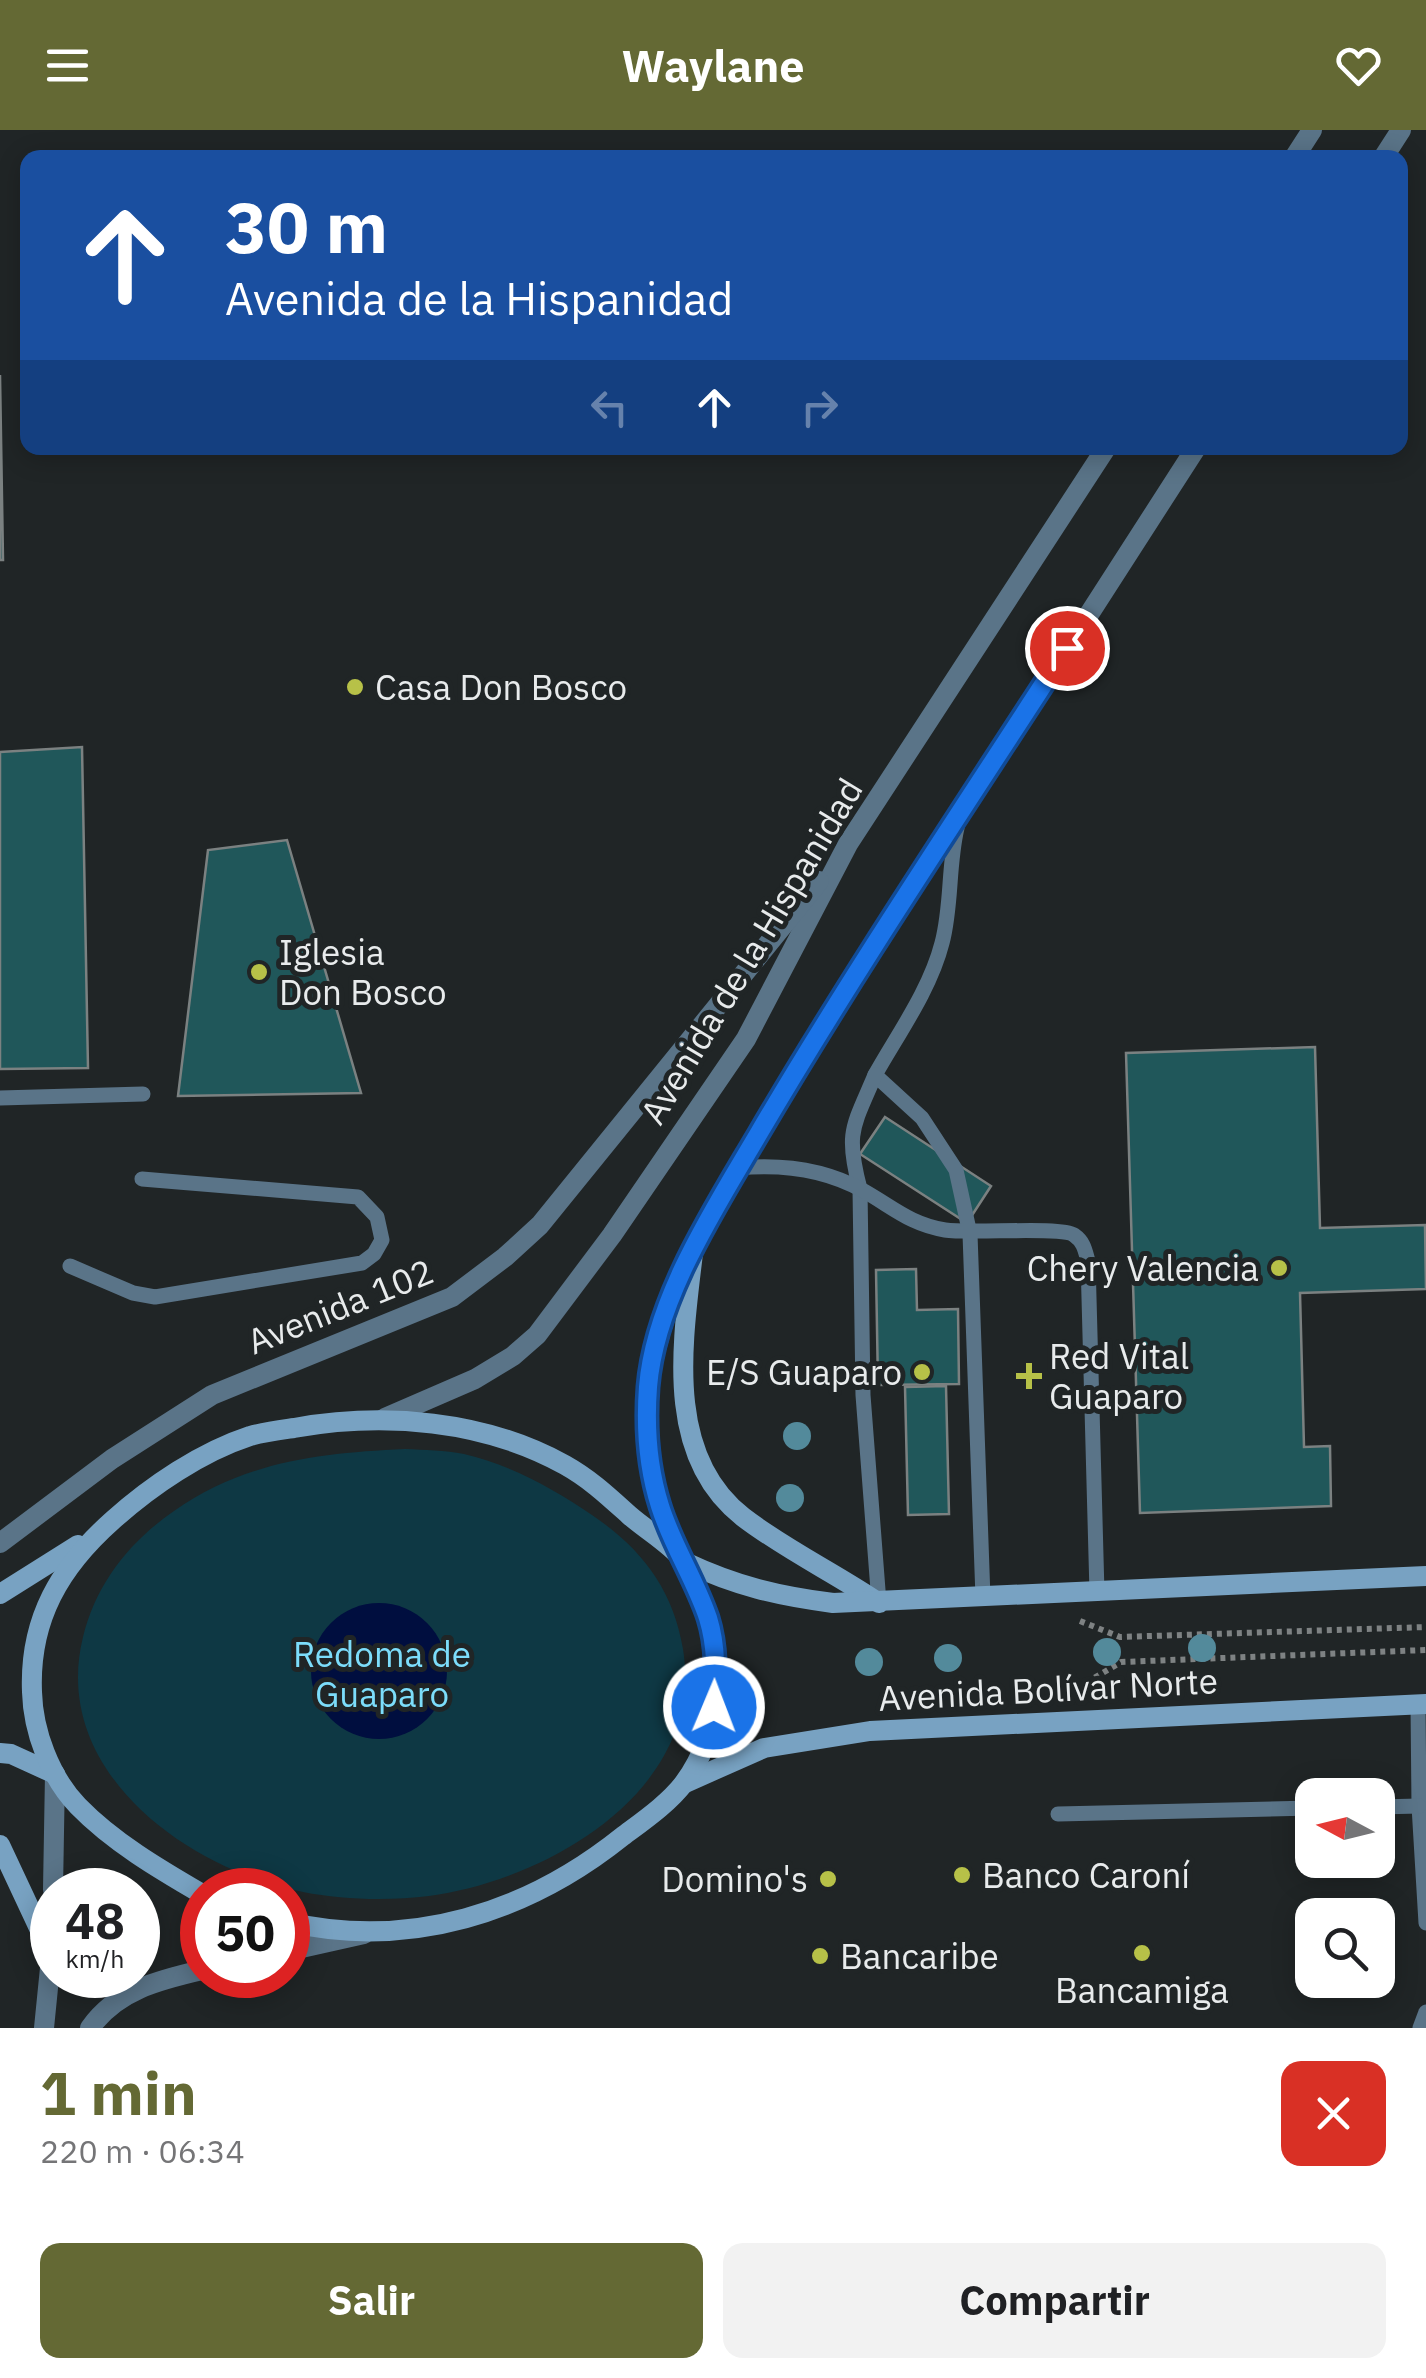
<!DOCTYPE html>
<html lang="es">
<head>
<meta charset="utf-8">
<style>
	:root { --surface:#fff; --page:#f2f2f2; --text:#202124; --muted:#757577; --accent:#646934 }
	body { margin:0; font-family:"IBM Plex Sans",sans-serif; background:var(--page); color:var(--text); height:100vh; display:flex; flex-direction:column; font-size:38px; white-space:nowrap }
	* { box-sizing:border-box; margin:0 }
	p { font-size:32px; color:var(--muted) }
	.icon { flex:none; width:55px; height:55px; fill:none; stroke:currentColor; stroke-width:2; stroke-linecap:round; stroke-linejoin:round }
	.map { position:relative; height:1898px; overflow:hidden }
	.sheet { display:flex; flex-direction:column; background:var(--surface); flex:1 }
	.sheet>* { flex:none }
	.banner { position:absolute; left:20px; top:20px; width:1388px; height:305px; border-radius:20px; box-shadow:0 5px 25px #0003; background:#1a4fa0; color:#fff; overflow:hidden }
	.needle { width:65px; rotate:277deg }
	.tools { position:absolute; left:1295px; top:1648px; display:grid; gap:20px }
	.tools a { display:grid; place-items:center; width:100px; height:100px; border-radius:20px; background:var(--surface); box-shadow:0 5px 25px #0003; font-size:50px }
	.speed { position:absolute; left:30px; top:1738px; display:flex; gap:20px; font-size:50px; font-weight:700; text-align:center }
	.speed>* { display:grid; place-content:center; width:130px; height:130px; border-radius:50%; background:var(--surface); box-shadow:0 5px 25px #0003; line-height:1 }
	.speed small { font-size:25px; font-weight:400 }
	.speed .limit { border:15px solid #d22; background:#fff; color:#111 }
	.pin { position:absolute; display:grid; place-items:center; width:85px; height:85px; color:#fff; margin:-42px; border:5px solid #fff; border-radius:50%; box-shadow:0 2px 10px #0007 }
	.me { position:absolute; width:110px; margin:-55px; rotate:1deg; stroke-linejoin:round; filter:drop-shadow(0 0 8px #0008) }
	.turn { display:flex; align-items:center; gap:35px; height:210px; padding:0 40px; font-size:45px }
	.turn .icon { width:130px; height:130px; stroke-width:2.5 }
	.turn b { display:block; font-size:70px; line-height:85px }
	.lanes { display:flex; align-items:center; height:95px; padding:0 40px; background:#0003; justify-content:center; gap:50px; direction:ltr }
	.lanes .off { opacity:.35 }
	.round { display:grid; place-items:center; flex:none; width:105px; height:105px; border-radius:20px; background:var(--page) }
	.overview { display:flex; align-items:center; justify-content:space-between; height:170px; padding:0 40px }
	h1 { font-size:60px; font-weight:700; line-height:75px; color:var(--accent) }
	.cta { display:flex; gap:20px; margin-top:auto; padding:20px 40px }
	.cta a { flex:1; height:115px; border-radius:20px; background:var(--accent); color:#fff; font-size:40px; font-weight:700; line-height:115px; text-align:center }
	.cta a+a { background:var(--page); color:var(--text) }
	header { display:flex; justify-content:space-between; align-items:center; height:130px; padding:0 40px; background:var(--accent); color:#fff; font-size:45px; font-weight:700 }
	.map>svg:first-child { display:block }
	.green { fill:#0e3844 }
	.water { fill:#000e3f }
	.building { fill:#20575a; stroke:#7b8181; stroke-width:2.5 }
	.lines { fill:none; stroke-linecap:round; stroke-linejoin:round }
	.path { stroke:#7e8283; stroke-width:6; stroke-dasharray:5 5; stroke-linecap:butt }
	.service { stroke:#5a7488; stroke-width:15 }
	.minor { stroke:#5a7488; stroke-width:20 }
	.secondary { stroke:#78a2c2; stroke-width:20 }
	.tree { fill:#538a9b }
	.route-casing { stroke:#114b97; stroke-width:25 }
	.route { stroke:#1a73e8; stroke-width:18 }
	.poi-dot { fill:#b7c148; stroke:#202526; stroke-width:4 }
	.labels { text-anchor:middle; dominant-baseline:central; stroke-width:10; stroke-linejoin:round; paint-order:stroke }
	.poi-label { font-size:35px; fill:#e8ebec; stroke:#202526; text-anchor:start }
	.street-label { font-size:35px; fill:#e8ebec; stroke:#202526 }
	.park-label { font-size:35px; fill:#7cddfb; stroke:#202526 }
</style>
</head>
<body>
<header><svg class="icon" aria-label="menu" viewBox="0 0 24 24"><path d="M4 6h16M4 12h16M4 18h16"/></svg>Waylane<svg class="icon" aria-label="heart" viewBox="0 0 24 24"><path d="M12 20l-8-8c-3-5 5-10 8-4 3-6 11-1 8 4z"/></svg></header>
<div class="map">
<svg width="1426" height="1898" viewBox="0 0 1426 1898">
	<rect width="100%" height="100%" fill="#202526"/>
	<!-- green -->
	<path class="green" d="M405 1319C424 1320 445 1320 464 1324 509 1334 554 1359 592 1385 641 1418 673 1459 683 1519 706 1659 549 1750 429 1766 389 1771 343 1770 303 1762 186 1739 50 1640 83 1507 96 1454 129 1412 174 1381 245 1331 321 1323 405 1319Z"/>
	<!-- water -->
	<circle class="water" cx="379" cy="1541" r="68"/>
	<!-- building -->
	<g class="building">
		<polygon points="0,245 3,430 0,430"/>
		<polygon points="82,617 88,938 0,939 0,622"/>
		<polygon points="287,710 361,963 178,966 208,720"/>
		<polygon points="1315,917 1320,1098 1425,1095 1426,1159 1300,1163 1304,1317 1330,1316 1331,1376 1140,1383 1126,923"/>
		<polygon points="885,987 991,1056 967,1093 860,1024"/>
		<polygon points="916,1139 917,1180 958,1179 959,1254 878,1255 876,1140"/>
		<polygon points="946,1256 949,1384 908,1385 905,1257"/>
	</g>
	<g class="lines">
		<!-- path -->
		<g class="path">
			<polyline points="1080,1491 1120,1507 1426,1497"/>
			<polyline points="1069,1563 1121,1532 1426,1520"/>
		</g>
		<!-- service -->
		<g class="service">
			<path d="M957 698C948 736 952 776 942 813 930 860 898 904 875 945L922 988 956 1040 970 1104 983 1468"/>
			<path d="M875 945C853 997 845 1002 860 1059L863 1265 879 1473"/>
			<polyline points="0,968 143,964"/>
			<path d="M738 1038C780 1034 825 1039 864 1061 894 1078 910 1094 945 1100 971 1104 1061 1096 1074 1105 1084 1112 1085 1120 1088 1131L1097 1463"/>
			<polyline points="70,1136 133,1163 155,1167 362,1133 374,1124 382,1110 377,1087 358,1067 142,1049"/>
			<polyline points="1418,1574 1419,1676 1426,1793"/>
			<polyline points="1378,1677 1419,1676"/>
			<polyline points="1058,1684 1312,1678"/>
			<polyline points="1420,1898 1426,1882"/>
		</g>
		<!-- minor -->
		<g class="minor">
			<polyline points="1294,28 1312,0"/>
			<polyline points="1383,28 1401,0"/>
			<polyline points="385,1288 475,1249 513,1226 537,1205 612,1105 746,909 848,714 1106,318"/>
			<polyline points="0,1413 112,1329 212,1265 452,1167 505,1127 540,1095 819,751"/>
			<path d="M684 1431C667 1392 648 1350 646 1306 641 1175 735 1044 799 935L1196 318"/>
			<polyline points="53,1760 55,1644"/>
			<polyline points="288,1821 364,1804"/>
			<polyline points="44,1898 52,1818"/>
			<path d="M90 1898C117 1860 159 1850 202 1840"/>
		</g>
		<!-- secondary -->
		<g class="secondary">
			<path d="M693 1123C683 1210 663 1325 743 1387 786 1420 835 1443 879 1473"/>
			<path d="M685 1432C736 1456 778 1466 833 1473L1426 1446"/>
			<polyline points="0,1464 78,1415"/>
			<polyline points="0,1623 11,1624 55,1644"/>
			<polyline points="685,1653 764,1618 870,1601 1426,1574"/>
			<polyline points="0,1715 52,1826"/>
			<path d="M202 1764C159 1739 113 1712 78 1676 50 1647 33 1601 32 1562 29 1489 60 1437 113 1390 151 1356 201 1322 250 1306 264 1302 280 1300 294 1298 384 1282 484 1290 565 1335 590 1349 608 1366 629 1385 646 1400 669 1413 684 1431 690 1440 694 1454 699 1464 724 1523 724 1599 684 1653 669 1673 643 1691 623 1706 527 1783 410 1820 288 1792"/>
		</g>
	</g>
	<!-- trees -->
	<g class="tree">
		<circle cx="797" cy="1306" r="14"/>
		<circle cx="790" cy="1368" r="14"/>
		<circle cx="1202" cy="1518" r="14"/>
		<circle cx="1107" cy="1522" r="14"/>
		<circle cx="948" cy="1528" r="14"/>
		<circle cx="869" cy="1532" r="14"/>
	</g>
	<g class="lines">
		<!-- route casing -->
		<g class="route-casing">
			<path id="route" d="M714 1577C716 1547 717 1517 708 1488 695 1449 672 1415 660 1376 648 1338 645 1297 648 1257 655 1169 715 1078 759 1003 856 838 963 679 1067 518"/>
		</g>
		<!-- route -->
		<use href="#route" class="route"/>
	</g>
	<!-- markers -->
	<g class="poi-dot">
		<circle cx="355" cy="557" r="10"/>
		<circle cx="259" cy="842" r="10"/>
		<circle cx="1279" cy="1138" r="10"/>
		<circle cx="922" cy="1242" r="10"/>
		<path d="M1024 1231h10v10h10v10h-10v10h-10v-10h-10v-10h10z"/>
		<circle cx="962" cy="1745" r="10"/>
		<circle cx="828" cy="1749" r="10"/>
		<circle cx="1142" cy="1823" r="10"/>
		<circle cx="820" cy="1826" r="10"/>
	</g>
	<g class="labels">
		<!-- poi labels -->
		<g class="poi-label">
			<text x="375" y="557">Casa Don Bosco</text>
			<text x="279" y="822">Iglesia<tspan x="279" dy="40">Don Bosco</tspan></text>
			<text x="1259" y="1138" text-anchor="end">Chery Valencia</text>
			<text x="1049" y="1226">Red Vital<tspan x="1049" dy="40">Guaparo</tspan></text>
			<text x="902" y="1242" text-anchor="end">E/S Guaparo</text>
			<text x="982" y="1745">Banco Caroní</text>
			<text x="808" y="1749" text-anchor="end">Domino's</text>
			<text x="840" y="1826">Bancaribe</text>
			<text x="1142" y="1860" text-anchor="middle">Bancamiga</text>
		</g>
		<!-- street labels -->
		<g class="street-label">
			<text transform="translate(751 821) rotate(-59)">Avenida de la Hispanidad</text>
			<text transform="translate(340 1176) rotate(-22)">Avenida 102</text>
			<text transform="translate(1048 1559) rotate(-3)">Avenida Bolívar Norte</text>
		</g>
		<!-- park labels -->
		<g class="park-label">
			<text x="382" y="1524">Redoma de<tspan x="382" dy="40">Guaparo</tspan></text>
		</g>
	</g>
</svg>
<div class="tools">
<a><svg class="needle" viewBox="-14 -14 28 28"><path d="M0-13l5 13h-10z" fill="#e53935"/><path d="M0 13l5-13h-10z" fill="#757577"/></svg></a>
<a><svg class="icon" aria-label="search" viewBox="0 0 24 24"><circle cx="10" cy="10" r="6"/><path d="M15 15l6 6"/></svg></a>
</div>
<div class="speed"><div>48<small>km/h</small></div><div class="limit">50</div></div>
<div class="pin" style="left:1067px;top:518px;background:#d93025"><svg class="icon" aria-label="arrive" viewBox="0 0 24 24"><path d="M6 21V4h12l-3 4 3 4H6"/></svg></div>
<svg class="me" style="left:714px;top:1577px" viewBox="-20 -20 40 40"><circle r="17" fill="#1a73e8" stroke="#fff" stroke-width="3"/><path d="M0-11L8 9 0 5-8 9z" fill="#fff"/></svg>
<div class="banner">
<div class="turn"><svg class="icon" aria-label="ahead" viewBox="0 0 24 24"><path d="M12 20V5M6 11l6-6 6 6"/></svg><div><b>30 m</b>Avenida de la Hispanidad</div></div>
<div class="lanes"><svg class="icon off" aria-label="left" viewBox="0 0 24 24"><path d="M17 20v-9H6M10 6l-5 5 5 5"/></svg><svg class="icon" aria-label="ahead" viewBox="0 0 24 24"><path d="M12 20V5M6 11l6-6 6 6"/></svg><svg class="icon off" aria-label="right" viewBox="0 0 24 24"><path d="M7 20v-9h11M14 6l5 5-5 5"/></svg></div>
</div>
</div>
<section class="sheet">
<div class="overview"><div><h1>1 min</h1><p>220 m · 06:34</p></div><a class="round" style="background:#d93025;color:#fff"><svg class="icon" aria-label="close" viewBox="0 0 24 24"><path d="M6 6l12 12M18 6L6 18"/></svg></a></div>
<div class="cta"><a>Salir</a><a>Compartir</a></div>
</section>
</body>
</html>
